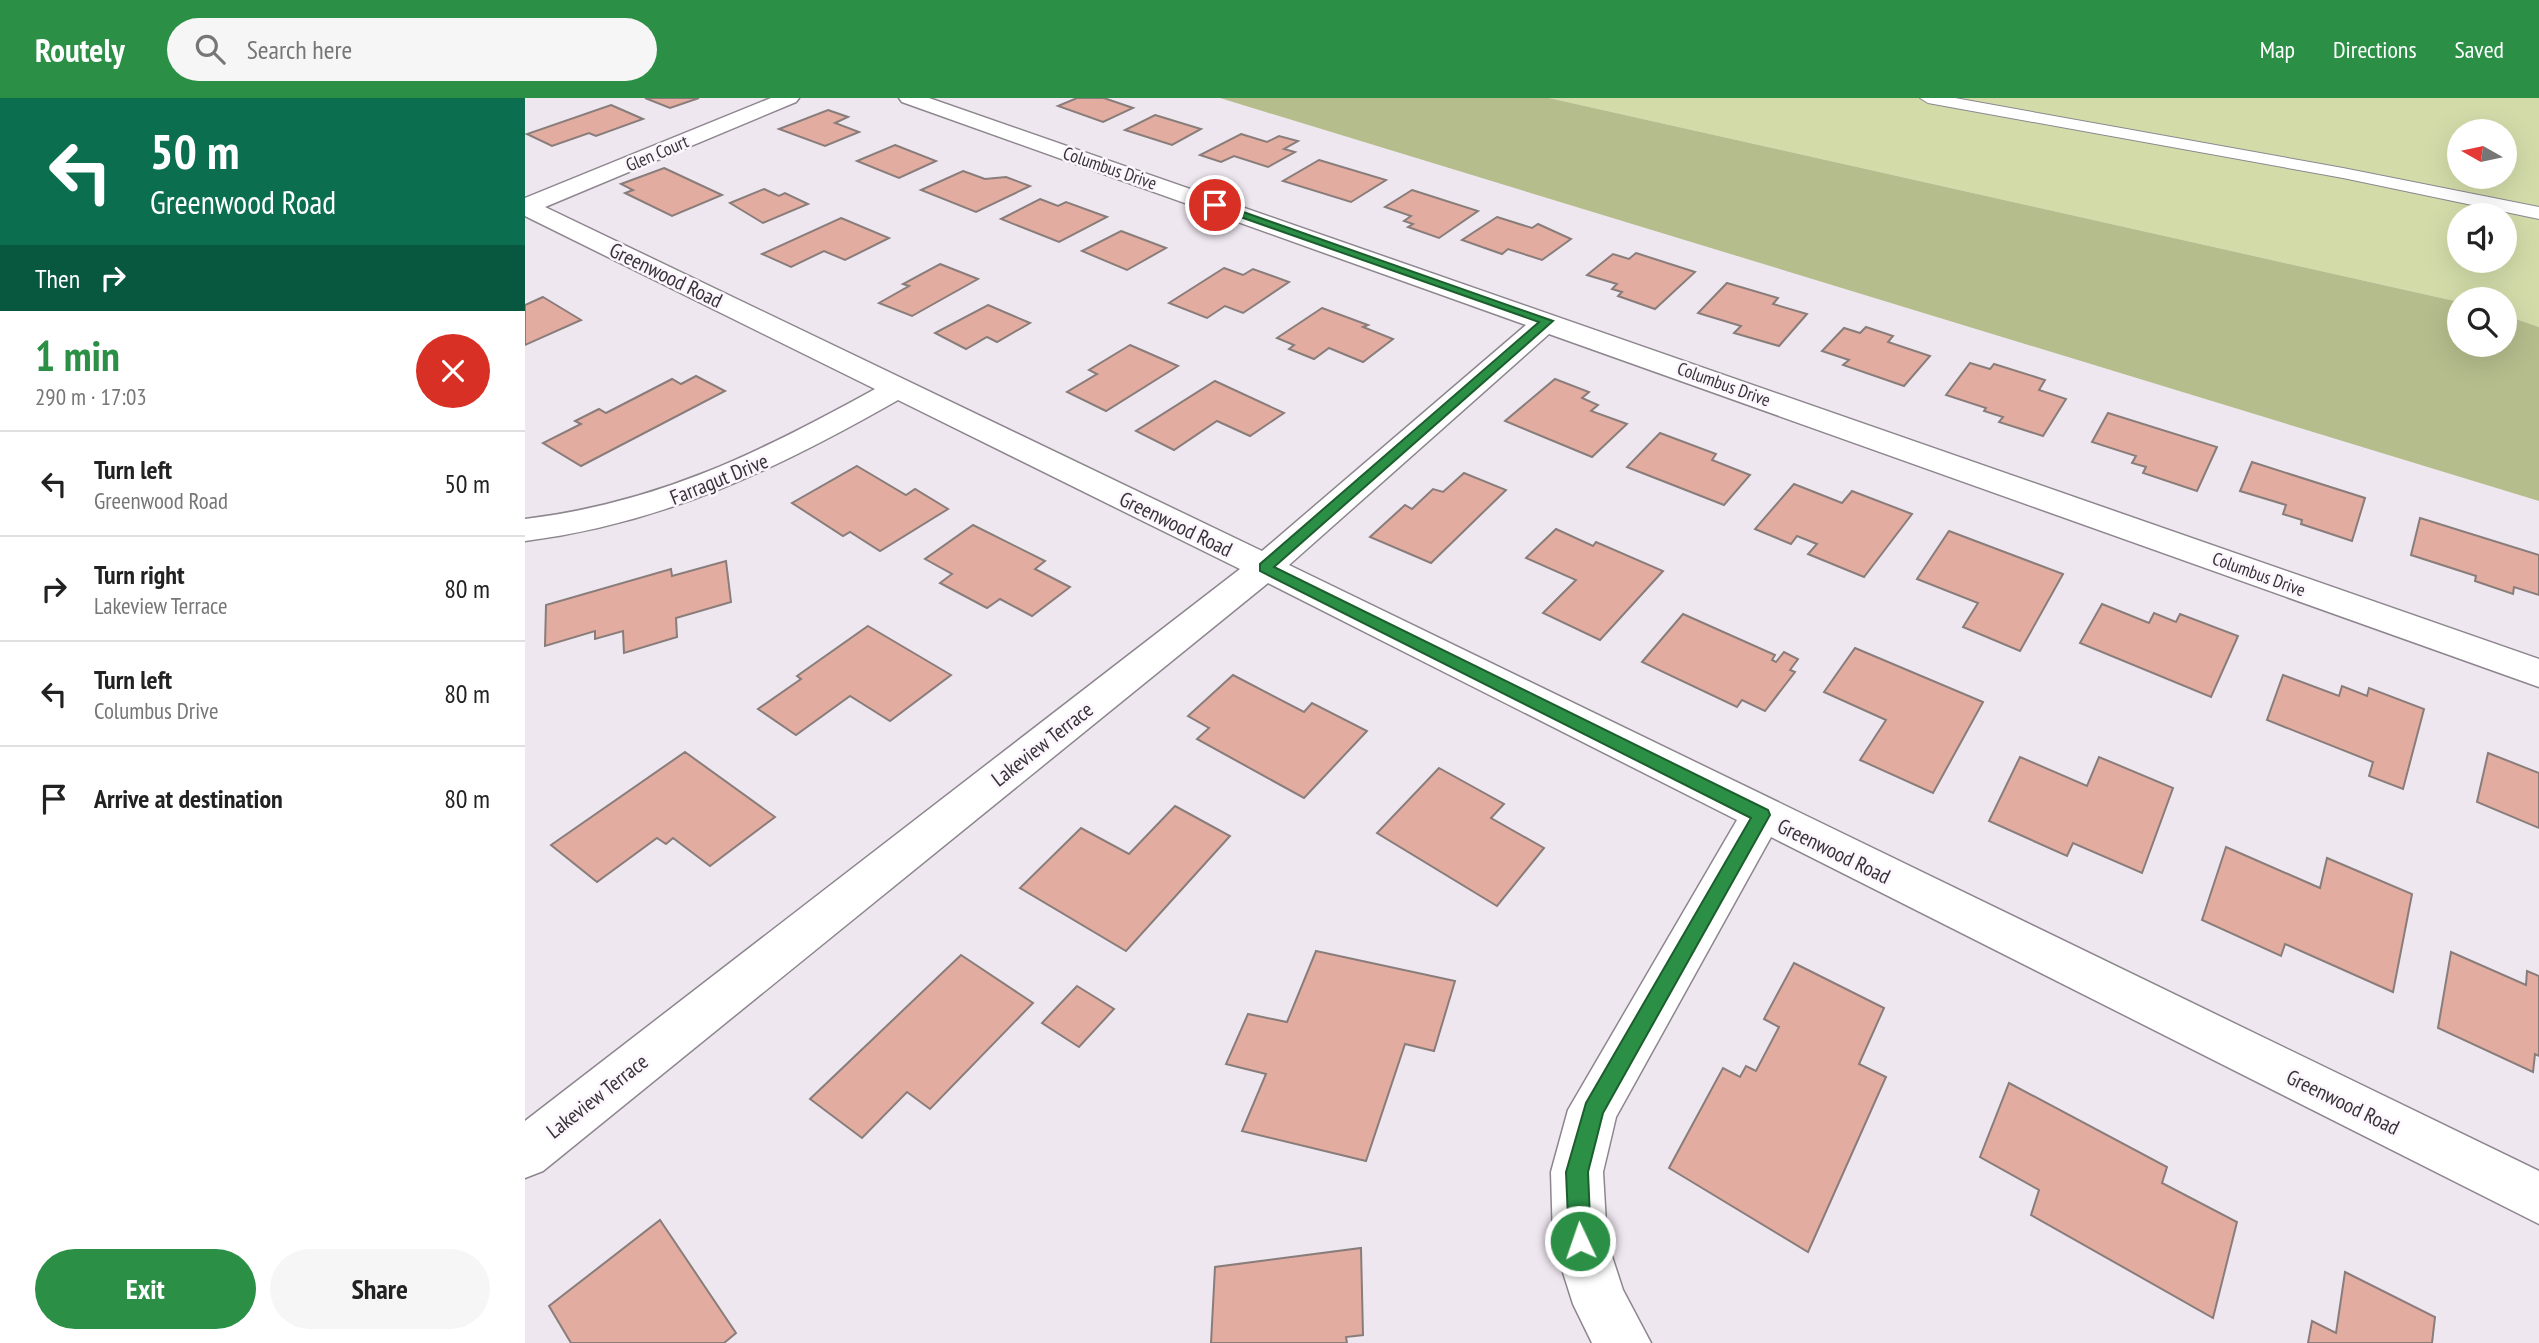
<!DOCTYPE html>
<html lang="en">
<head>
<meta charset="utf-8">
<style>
	:root { --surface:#fff; --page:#f6f6f6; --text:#222; --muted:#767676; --line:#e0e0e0; --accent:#2b9046 }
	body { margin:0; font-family:"PT Sans Narrow",sans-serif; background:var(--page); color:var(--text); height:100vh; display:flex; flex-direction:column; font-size:26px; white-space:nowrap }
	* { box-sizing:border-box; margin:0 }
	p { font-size:23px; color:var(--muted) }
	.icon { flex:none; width:38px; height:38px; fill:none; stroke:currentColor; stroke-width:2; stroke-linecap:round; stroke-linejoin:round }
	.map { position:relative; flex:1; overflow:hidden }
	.side { display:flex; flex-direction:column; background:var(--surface); width:525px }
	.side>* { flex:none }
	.guide { background:#0b6e4f; color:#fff; overflow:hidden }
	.needle { width:46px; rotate:279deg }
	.controls { position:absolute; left:1922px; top:21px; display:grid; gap:14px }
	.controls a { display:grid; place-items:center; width:70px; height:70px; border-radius:50%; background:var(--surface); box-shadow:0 7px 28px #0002; font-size:35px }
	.pin { position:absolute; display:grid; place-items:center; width:60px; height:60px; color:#fff; margin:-30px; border:4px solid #fff; border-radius:50%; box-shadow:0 2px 7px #0007 }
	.me { position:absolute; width:77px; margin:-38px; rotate:357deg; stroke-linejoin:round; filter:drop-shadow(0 0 5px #0008) }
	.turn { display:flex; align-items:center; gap:24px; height:147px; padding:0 35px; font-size:32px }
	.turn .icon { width:91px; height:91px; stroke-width:2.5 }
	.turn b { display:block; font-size:49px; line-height:60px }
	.then { display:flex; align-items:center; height:66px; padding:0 35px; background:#0003; gap:14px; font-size:26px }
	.round { display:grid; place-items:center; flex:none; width:74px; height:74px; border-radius:37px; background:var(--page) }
	.summary { display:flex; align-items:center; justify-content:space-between; height:119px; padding:0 35px }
	h1 { font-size:42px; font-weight:600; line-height:52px; color:var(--accent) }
	.cta { display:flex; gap:14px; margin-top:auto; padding:14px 35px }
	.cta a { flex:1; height:80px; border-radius:42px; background:var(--accent); color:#fff; font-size:28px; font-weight:600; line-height:80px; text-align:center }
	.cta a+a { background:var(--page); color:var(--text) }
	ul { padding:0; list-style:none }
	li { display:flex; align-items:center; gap:21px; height:105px; padding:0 35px; border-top:2px solid var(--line) }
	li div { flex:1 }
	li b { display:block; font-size:26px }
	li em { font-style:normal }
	header { display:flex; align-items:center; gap:42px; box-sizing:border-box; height:98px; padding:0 35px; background:var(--accent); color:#fff }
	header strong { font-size:33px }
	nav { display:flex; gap:38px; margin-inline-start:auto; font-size:24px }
	.search { width:490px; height:63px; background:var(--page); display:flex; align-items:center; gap:18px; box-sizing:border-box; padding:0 24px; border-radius:38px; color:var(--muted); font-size:26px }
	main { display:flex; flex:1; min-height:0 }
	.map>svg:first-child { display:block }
	.green { fill:#d3dca9; fill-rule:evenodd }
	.forest { fill:#b5bd8c }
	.building { fill:#e3aca0; stroke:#887d7a; stroke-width:2 }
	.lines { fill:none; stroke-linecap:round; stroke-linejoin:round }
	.lane-casing { stroke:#8d868e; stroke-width:2 }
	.street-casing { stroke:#8d868e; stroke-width:3 }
	.lane { fill:#fff; fill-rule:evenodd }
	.street { fill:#fff; fill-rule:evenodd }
	.route { fill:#2b9046; stroke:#1c5e2e; stroke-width:2 }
	.labels { text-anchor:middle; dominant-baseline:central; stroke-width:5; stroke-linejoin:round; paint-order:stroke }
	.far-street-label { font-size:18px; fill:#373438; stroke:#fdf5fe }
	.street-label { font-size:21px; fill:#373438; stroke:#fdf5fe }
</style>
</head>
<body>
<header>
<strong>Routely</strong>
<div class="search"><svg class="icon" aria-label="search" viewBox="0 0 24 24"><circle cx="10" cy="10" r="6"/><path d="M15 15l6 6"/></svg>Search here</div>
<nav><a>Map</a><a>Directions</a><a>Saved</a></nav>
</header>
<main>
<section class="side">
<div class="guide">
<div class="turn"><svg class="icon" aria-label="left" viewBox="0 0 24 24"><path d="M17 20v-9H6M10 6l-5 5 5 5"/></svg><div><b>50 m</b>Greenwood Road</div></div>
<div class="then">Then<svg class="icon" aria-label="right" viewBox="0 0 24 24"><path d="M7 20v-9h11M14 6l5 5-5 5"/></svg></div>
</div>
<div class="summary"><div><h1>1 min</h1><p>290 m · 17:03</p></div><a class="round" style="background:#d93025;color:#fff"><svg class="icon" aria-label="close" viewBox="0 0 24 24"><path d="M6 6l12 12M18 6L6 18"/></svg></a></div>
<ul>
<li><svg class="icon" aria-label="left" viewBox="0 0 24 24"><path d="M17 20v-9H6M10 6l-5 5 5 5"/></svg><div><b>Turn left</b><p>Greenwood Road</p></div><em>50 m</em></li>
<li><svg class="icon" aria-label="right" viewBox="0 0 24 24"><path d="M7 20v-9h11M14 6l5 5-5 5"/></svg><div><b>Turn right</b><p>Lakeview Terrace</p></div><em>80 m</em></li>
<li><svg class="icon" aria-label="left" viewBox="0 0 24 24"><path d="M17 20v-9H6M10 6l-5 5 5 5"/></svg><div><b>Turn left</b><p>Columbus Drive</p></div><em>80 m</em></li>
<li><svg class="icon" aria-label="arrive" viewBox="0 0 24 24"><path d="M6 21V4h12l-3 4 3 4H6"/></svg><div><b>Arrive at destination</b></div><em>80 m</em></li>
</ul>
<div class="cta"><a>Exit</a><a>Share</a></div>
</section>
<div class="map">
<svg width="2014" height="1245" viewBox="0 0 2014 1245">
	<rect width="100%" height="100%" fill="#efe7f0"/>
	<!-- green -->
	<path class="green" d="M1024 0H2014V229L1979 217V201L1934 204ZM1934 33H1979V79H1934ZM1934 117H1979V163H1934Z"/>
	<!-- forest -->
	<polygon class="forest" points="695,0 1024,0 1934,204 1934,247 1979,247 1979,217 2014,229 2014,403"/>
	<!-- building -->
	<g class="building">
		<polygon points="120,0 174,0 145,10"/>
		<polygon points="552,0 579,0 608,10 578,24 533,8"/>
		<polygon points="86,7 118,21 71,38 64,35 27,48 2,36"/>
		<polygon points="303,12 323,19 310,25 334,34 300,48 254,31"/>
		<polygon points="630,17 676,31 647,47 600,32"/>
		<polygon points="716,36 742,44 754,38 773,43 759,51 770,54 743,69 709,58 696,64 675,57"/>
		<polygon points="370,47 411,63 374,80 332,63"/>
		<polygon points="794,62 861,82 826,104 758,83"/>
		<polygon points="139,70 197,97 147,118 100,95 108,92 96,86"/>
		<polygon points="438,73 460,81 481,79 505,88 451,114 396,92"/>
		<polygon points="239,91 254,98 260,95 283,106 238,125 205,105"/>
		<polygon points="887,92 953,113 914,140 883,129 888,126 879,123 886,118 860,109"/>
		<polygon points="515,101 533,108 541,104 582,119 534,144 476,121"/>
		<polygon points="972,119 1007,130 1013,126 1046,141 1017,162 983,151 977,156 937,142"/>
		<polygon points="316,120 364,140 320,162 299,153 266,169 237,156"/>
		<polygon points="596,133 641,150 602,172 557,153"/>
		<polygon points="1111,155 1170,174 1130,211 1093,198 1097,194 1087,191 1092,186 1062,177 1088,156 1104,161"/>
		<polygon points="415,166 453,181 387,218 354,205 384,188 378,186"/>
		<polygon points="699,170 718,177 728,171 764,184 718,215 700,208 682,220 644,205"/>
		<polygon points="1202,185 1253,200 1248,206 1282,216 1254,248 1209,235 1216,228 1173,215"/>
		<polygon points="18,199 56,222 0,247 0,207"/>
		<polygon points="463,207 505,225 472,244 462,239 441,251 410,235"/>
		<polygon points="797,210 843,227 838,229 868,241 838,264 804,250 789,261 764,251 769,247 752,240"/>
		<polygon points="1341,229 1368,238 1363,244 1405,258 1379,288 1318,267 1324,262 1297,253 1319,230 1335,235"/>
		<polygon points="605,247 653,268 581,313 542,294 572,276 564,272"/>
		<polygon points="1445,265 1465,271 1469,266 1520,282 1514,292 1541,301 1518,338 1474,324 1478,319 1459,313 1461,310 1421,297"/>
		<polygon points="171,278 200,293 56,368 18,345 56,326 50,323 74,311 81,315 147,281 156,286"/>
		<polygon points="1030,281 1064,294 1057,300 1073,307 1066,313 1102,326 1067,359 980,323"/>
		<polygon points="690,283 759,315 725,338 692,323 649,352 611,333"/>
		<polygon points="1583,315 1692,349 1672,393 1618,375 1621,369 1607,365 1611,358 1567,344"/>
		<polygon points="1135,335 1191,356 1187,362 1225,377 1199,407 1102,369"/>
		<polygon points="1727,364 1840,400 1827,443 1776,426 1777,422 1758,416 1761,407 1715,393"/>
		<polygon points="332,368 381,397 390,391 423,411 355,453 325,434 318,438 267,405"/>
		<polygon points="939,375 981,392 906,465 845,439 880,407 887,411 908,391 918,394"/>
		<polygon points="1269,386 1317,405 1327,393 1387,416 1339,479 1283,456 1292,446 1272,438 1266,446 1230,431"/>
		<polygon points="1895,420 2014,457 2014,497 1989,489 1988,496 1950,483 1951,478 1886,457"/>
		<polygon points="448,427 520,463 510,471 545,489 507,518 475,501 462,510 415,485 427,476 400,461"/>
		<polygon points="1031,431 1068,448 1071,444 1138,473 1075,542 1018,515 1051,482 1001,460"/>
		<polygon points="1424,433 1538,476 1495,553 1438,529 1453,505 1392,481"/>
		<polygon points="201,463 206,504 151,520 152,539 99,555 98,533 70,541 70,533 20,548 21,507 146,471 147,478"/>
		<polygon points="1577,506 1624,525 1629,515 1651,524 1655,516 1713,538 1686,599 1555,545"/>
		<polygon points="1158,516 1250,557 1247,562 1251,564 1259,554 1273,561 1265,572 1270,574 1240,613 1217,602 1212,609 1117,564"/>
		<polygon points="343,528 426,577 365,623 325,598 271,637 233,611 276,581 272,578"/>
		<polygon points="1330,550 1458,604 1408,695 1335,662 1361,622 1299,594"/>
		<polygon points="708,577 779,614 787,605 842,633 779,700 672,641 684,630 663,618"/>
		<polygon points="1758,577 1814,598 1817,588 1842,598 1844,590 1899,611 1878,691 1844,678 1848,664 1742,622"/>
		<polygon points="160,654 250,719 185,768 148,740 141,746 132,740 72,784 26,747"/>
		<polygon points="1963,655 2014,675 2014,730 1952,704"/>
		<polygon points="1495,659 1562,688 1574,659 1648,690 1617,775 1548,745 1542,758 1464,723"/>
		<polygon points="914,670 979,706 966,720 1019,750 972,808 852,735"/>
		<polygon points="650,708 705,738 601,853 495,790 556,730 604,756"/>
		<polygon points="1701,749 1795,790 1802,760 1887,796 1868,894 1760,846 1756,858 1677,822"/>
		<polygon points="791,853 930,883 909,953 880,946 841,1063 717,1033 741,976 701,966 723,916 762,924"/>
		<polygon points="1926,854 2001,887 2002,873 2014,878 2014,958 2010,956 2008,974 1913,930"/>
		<polygon points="436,857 508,905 405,1011 382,994 337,1040 285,1001"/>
		<polygon points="1269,865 1359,910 1334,966 1361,979 1283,1154 1144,1070 1198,970 1215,979 1221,968 1231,973 1254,929 1239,921"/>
		<polygon points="552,888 589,911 554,949 517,925"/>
		<polygon points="1484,985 1642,1069 1637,1085 1712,1124 1688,1220 1506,1117 1514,1092 1455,1059"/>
		<polygon points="135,1122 211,1235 199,1245 46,1245 24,1208"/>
		<polygon points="836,1150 838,1237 821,1239 822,1245 686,1245 690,1169"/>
		<polygon points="1820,1174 1910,1219 1907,1245 1783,1245 1787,1223 1811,1235"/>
	</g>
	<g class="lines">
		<!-- lane casing -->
		<g class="lane-casing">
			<polygon id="lane" points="1395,0 1430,0 1818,70 2014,109 2014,121 1818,80 1403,5"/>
		</g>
		<!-- street casing -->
		<g class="street-casing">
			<path id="street" d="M246 0H274L271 4 20 109 737 453 1001 227 377 4 374 0H404L2014 561V589L1024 236 764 467 2014 1073V1126L1246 739 1091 1019 1078 1074 1082 1143 1098 1192 1126 1245H1067L1048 1206 1028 1143 1026 1074 1043 1012 1212 722 743 485 18 1073 0 1080V1023L715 471 373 302C252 371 140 425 0 443V421C133 405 234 355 350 291L0 118V100Z"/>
		</g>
		<!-- lane -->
		<use href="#lane" class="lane"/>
		<!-- street -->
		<use href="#street" class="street"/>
	</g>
	<!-- route -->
	<polygon class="route" points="690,104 1028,223 749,469 1243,712 1245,717 1078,1015 1063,1074 1066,1143 1063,1151 1055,1154 1048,1151 1044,1143 1041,1074 1061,1005 1226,720 735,473 735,466 1014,224 687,109"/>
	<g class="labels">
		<!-- far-street labels -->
		<g class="far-street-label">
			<text transform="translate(132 55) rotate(-23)">Glen Court</text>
			<text transform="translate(585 70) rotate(19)">Columbus Drive</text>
			<text transform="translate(1199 286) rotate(20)">Columbus Drive</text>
			<text transform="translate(1734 476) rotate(20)">Columbus Drive</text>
		</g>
		<!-- street labels -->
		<g class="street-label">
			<text transform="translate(141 177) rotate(26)">Greenwood Road</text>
			<text transform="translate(194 381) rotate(-22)">Farragut Drive</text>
			<text transform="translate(651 426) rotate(26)">Greenwood Road</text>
			<text transform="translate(517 646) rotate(-38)">Lakeview Terrace</text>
			<text transform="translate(1309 753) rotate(26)">Greenwood Road</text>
			<text transform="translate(72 998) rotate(-38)">Lakeview Terrace</text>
			<text transform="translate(1818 1004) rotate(26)">Greenwood Road</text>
		</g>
	</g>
</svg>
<div class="controls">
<a><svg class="needle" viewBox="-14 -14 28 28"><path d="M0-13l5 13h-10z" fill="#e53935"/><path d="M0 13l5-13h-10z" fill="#767676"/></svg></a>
<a><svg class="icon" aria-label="sound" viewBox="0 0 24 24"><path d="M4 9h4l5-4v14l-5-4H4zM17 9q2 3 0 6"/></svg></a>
<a><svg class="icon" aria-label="search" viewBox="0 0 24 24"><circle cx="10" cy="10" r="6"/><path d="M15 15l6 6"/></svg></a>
</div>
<div class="pin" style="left:690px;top:107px;background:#d93025"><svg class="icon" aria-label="arrive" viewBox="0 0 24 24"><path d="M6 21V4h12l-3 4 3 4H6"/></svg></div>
<svg class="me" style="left:1055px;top:1143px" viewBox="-20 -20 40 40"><circle r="17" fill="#2b9046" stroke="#fff" stroke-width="3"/><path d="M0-11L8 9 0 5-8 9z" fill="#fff"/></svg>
</div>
</main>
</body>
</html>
